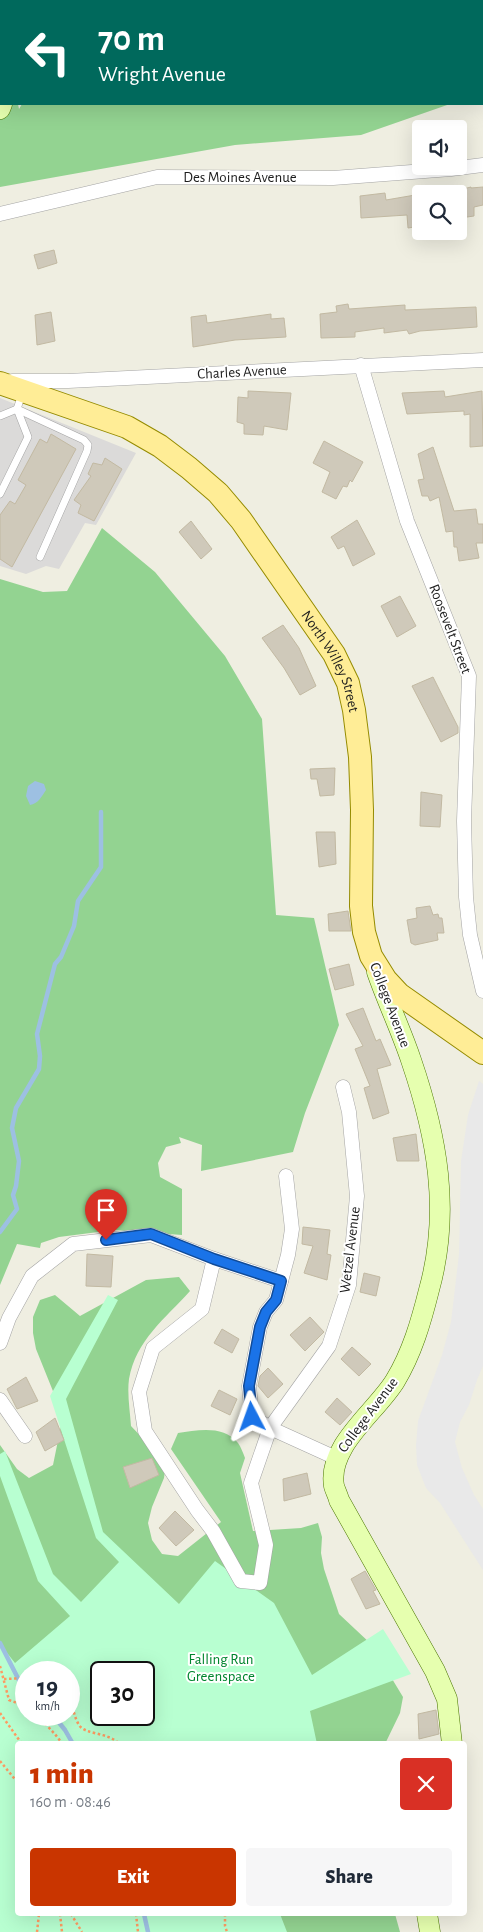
<!DOCTYPE html>
<html lang="en">
<head>
<meta charset="utf-8">
<style>
	:root { --surface:#fff; --page:#f6f6f7; --text:#1f2937; --muted:#747a83; --accent:#c93500 }
	body { margin:0; font-family:"Alegreya Sans",sans-serif; background:var(--page); color:var(--text); height:100vh; display:flex; flex-direction:column; font-size:19px; white-space:nowrap }
	* { box-sizing:border-box; margin:0 }
	p { font-size:16px; color:var(--muted) }
	.icon { flex:none; width:28px; height:28px; fill:none; stroke:currentColor; stroke-width:2; stroke-linecap:round; stroke-linejoin:round }
	.map { position:relative; flex:1; overflow:hidden }
	.panel { position:absolute; left:15px; top:1741px; width:452px; height:175px; display:flex; flex-direction:column; background:var(--surface); border-radius:5px; box-shadow:0 5px 20px #0002 }
	.panel>* { flex:none }
	.banner { position:absolute; left:0px; top:0px; width:484px; height:105px; box-shadow:0 5px 20px #0002; background:#00695c; color:#fff; overflow:hidden }
	.controls { position:absolute; left:412px; top:120px; display:grid; gap:10px }
	.controls a { display:grid; place-items:center; width:55px; height:55px; border-radius:5px; background:var(--surface); box-shadow:0 5px 20px #0002; font-size:25px }
	.speed { position:absolute; left:15px; top:1661px; display:flex; gap:10px; font-size:25px; font-weight:700; text-align:center }
	.speed>* { display:grid; place-content:center; width:65px; height:65px; border-radius:50%; background:var(--surface); box-shadow:0 5px 20px #0002; line-height:1 }
	.speed small { font-size:12px; font-weight:400 }
	.speed .limit { border:2px solid #111; border-radius:8px; background:#fff; color:#111 }
	.pin { position:absolute; display:grid; place-items:center; width:42px; height:42px; color:#fff; margin:-51px -21px; border-radius:50% 50% 50% 0; rotate:-45deg; box-shadow:0 0 5px #0007 }
	.pin .icon { rotate:45deg }
	.me { position:absolute; width:55px; margin:-28px; rotate:356deg; stroke-linejoin:round; filter:drop-shadow(0 0 4px #0008) }
	.turn { display:flex; align-items:center; gap:18px; height:105px; padding:0 15px; font-size:22px }
	.turn .icon { width:65px; height:65px; stroke-width:2.5 }
	.turn b { display:block; font-size:35px; line-height:42px }
	.round { display:grid; place-items:center; flex:none; width:52px; height:52px; border-radius:5px; background:var(--page) }
	.overview { display:flex; align-items:center; justify-content:space-between; height:85px; padding:0 15px }
	h1 { font-size:30px; font-weight:800; line-height:38px; color:var(--accent) }
	.button { display:flex; gap:10px; margin-top:auto; padding:10px 15px }
	.button a { flex:1; height:58px; border-radius:5px; background:var(--accent); color:#fff; font-size:20px; font-weight:800; line-height:58px; text-align:center }
	.button a+a { background:var(--page); color:var(--text) }
	.map>svg:first-child { display:block }
	.residential { fill:#dbdad9 }
	.forest { fill:#93d391; fill-rule:evenodd }
	.park { fill:#b8ffd1; fill-rule:evenodd }
	.parking { fill:#e9e9e9 }
	.water { fill:#9dc0e2 }
	.lines { fill:none; stroke-linecap:round; stroke-linejoin:round }
	.stream { stroke:#9dc0e2; stroke-width:4.5 }
	.building { fill:#cfc9ba; stroke:#c2b9a2 }
	.lane-casing { stroke:#a4a4a4; stroke-width:8 }
	.street-casing { stroke:#a4a4a4; stroke-width:15 }
	.secondary-casing { stroke:#4b7700; stroke-width:21 }
	.primary-casing { stroke:#958b00; stroke-width:24 }
	.path { stroke:#ff9c62; stroke-width:2.5; stroke-dasharray:2.5 2.5; stroke-linecap:butt }
	.lane { stroke:#fff; stroke-width:7 }
	.street { stroke:#fff; stroke-width:14 }
	.secondary { stroke:#e6ffaf; stroke-width:20 }
	.primary { stroke:#ffed96; stroke-width:22 }
	.route-casing { stroke:#114b97; stroke-width:12 }
	.route { stroke:#1a73e8; stroke-width:9 }
	.labels { text-anchor:middle; dominant-baseline:central; stroke-width:4; stroke-linejoin:round; paint-order:stroke }
	.street-label { font-size:15px; fill:#1d1d1d; stroke:#fff }
	.park-label { font-size:15px; fill:#00852e; stroke:#fff }
</style>
</head>
<body>
<div class="map">
<svg width="483" height="1932" viewBox="0 0 483 1932">
	<rect width="100%" height="100%" fill="#efeee1"/>
	<!-- residential -->
	<polygon class="residential" points="0,398 136,453 96,525 85,523 59,569 46,566 26,574 0,566"/>
	<!-- forest -->
	<g class="forest">
		<rect x="61" y="0" width="299" height="1"/>
		<polygon points="0,28 1,104 18,104 19,109 22,104 450,104 361,135 235,145 0,187"/>
		<polygon points="102,528 155,572 225,656 262,719 276,915 314,918 339,1025 305,1113 293,1152 201,1171 202,1145 179,1137 181,1143 166,1147 158,1163 160,1177 182,1189 182,1235 114,1230 59,1237 41,1243 40,1248 17,1244 0,1285 0,579 43,592 67,591"/>
		<path d="M179 1277 190 1291C165 1319 136 1340 129 1379 127 1394 130 1411 131 1426L166 1463 164 1478 152 1507 148 1523 152 1540 162 1554 178 1556 221 1522 171 1449 178 1433C198 1430 224 1425 238 1443 241 1447 243 1453 245 1458L240 1473 253 1531 301 1528 318 1523 322 1537 321 1553 324 1569 339 1614 371 1644 403 1697 400 1713 385 1744H18V1914H395L400 1932H0V1445L17 1469 29 1478 53 1465 63 1416 36 1349 33 1333V1317L40 1300 55 1295 80 1316 146 1280ZM26 1672H69V1715H26ZM101 1672H144V1715H101Z"/>
	</g>
	<!-- park -->
	<path class="park" d="M108 1295 118 1300 66 1399 103 1532 179 1604 215 1561 274 1603 312 1675 383 1629 411 1674 310 1711 317 1744H18V1914H280L287 1932H0V1644L15 1663 70 1616 38 1581 0 1476V1454L5 1451 53 1574 81 1602 119 1562 96 1538 50 1396ZM26 1672H69V1715H26ZM101 1672H144V1715H101Z"/>
	<!-- parking -->
	<polygon class="parking" points="479,1081 483,1084 483,1366 477,1380 469,1405 460,1422 455,1442 462,1468 474,1495 483,1509 483,1570 440,1503 426,1488 417,1465 416,1445 418,1421 442,1355 451,1322 459,1254 461,1161 468,1115"/>
	<!-- water -->
	<path class="water" d="M35 781 44 784 46 790C42 796 38 804 30 805L26 796 28 786Z"/>
	<g class="lines">
		<!-- stream -->
		<g class="stream">
			<polyline points="0,1232 17,1209 13,1195 16,1186 19,1161 12,1128 16,1108 39,1069 40,1056 37,1034 55,964 61,957 74,926 78,901 101,867 101,812"/>
			<polyline points="0,1643 26,1694"/>
			<polyline points="53,1715 65,1730 73,1744"/>
			<polyline points="144,1914 148,1932"/>
		</g>
	</g>
	<!-- building -->
	<g class="building">
		<polygon points="471,187 471,188 483,187 483,205 474,207 474,216 460,218 459,190"/>
		<polygon points="385,193 386,200 421,194 421,226 408,228 407,215 361,218 360,196"/>
		<polygon points="54,250 57,263 38,269 34,255"/>
		<polygon points="348,304 349,309 405,305 405,310 476,307 477,327 420,331 409,334 407,330 384,333 384,328 355,332 355,337 321,338 320,314 337,312 336,306"/>
		<polygon points="51,312 55,341 37,345 35,315"/>
		<polygon points="271,314 271,319 284,318 286,337 235,340 193,347 191,317 206,315 207,323"/>
		<polygon points="248,391 291,393 287,430 264,426 263,435 244,434 244,424 237,422 238,397 248,398"/>
		<polygon points="444,391 445,397 482,391 483,446 470,447 470,414 464,415 464,411 407,414 402,393"/>
		<polygon points="51,434 76,449 12,567 0,559 0,515 10,501 15,504 26,485 18,480 40,439 47,443"/>
		<polygon points="324,441 363,462 352,482 350,480 347,487 343,486 336,499 322,492 330,472 313,463"/>
		<polygon points="433,447 454,511 476,509 478,524 483,524 483,543 476,543 479,558 459,561 457,547 454,547 453,531 446,532 439,497 430,501 428,496 422,496 418,480 424,479 418,454"/>
		<polygon points="105,458 122,469 94,521 78,513 81,505 74,500 91,476 88,474 93,463 102,465"/>
		<polygon points="357,520 375,554 353,566 344,546 338,549 331,537"/>
		<polygon points="191,521 212,549 201,559 179,532"/>
		<polygon points="400,596 416,626 397,637 381,606"/>
		<polygon points="283,625 299,648 316,686 300,695 284,668 262,638"/>
		<polygon points="433,677 458,727 458,733 441,742 412,686"/>
		<polygon points="335,768 334,795 320,796 317,779 311,779 310,769"/>
		<polygon points="421,792 442,795 440,827 420,826"/>
		<polygon points="316,832 335,832 336,864 319,867"/>
		<polygon points="430,906 433,915 438,914 439,918 442,918 444,933 437,933 438,940 415,945 411,943 407,920 417,918 416,908"/>
		<polygon points="348,911 351,931 329,931 328,914"/>
		<polygon points="349,964 354,985 335,990 329,969"/>
		<polygon points="363,1008 376,1041 380,1039 391,1065 377,1069 389,1113 373,1119 364,1088 370,1086 355,1049 363,1046 346,1014"/>
		<polygon points="416,1134 419,1161 397,1161 393,1138"/>
		<polygon points="303,1227 330,1230 327,1254 331,1255 327,1280 304,1273 313,1246 302,1244"/>
		<polygon points="87,1254 113,1256 111,1287 86,1286"/>
		<polygon points="364,1273 380,1277 376,1296 360,1292"/>
		<polygon points="310,1317 324,1332 305,1351 290,1335"/>
		<polygon points="222,1329 239,1339 232,1353 214,1343"/>
		<polygon points="352,1347 371,1364 359,1376 341,1359"/>
		<polygon points="268,1368 283,1384 268,1398 258,1386 260,1376"/>
		<polygon points="26,1377 38,1401 17,1409 7,1389"/>
		<polygon points="219,1390 237,1399 230,1415 211,1406"/>
		<polygon points="337,1398 352,1412 340,1425 325,1412"/>
		<polygon points="55,1418 64,1440 45,1451 36,1432"/>
		<polygon points="152,1458 159,1475 130,1488 123,1467"/>
		<polygon points="307,1473 311,1494 284,1501 283,1479"/>
		<polygon points="175,1511 194,1530 176,1546 159,1528"/>
		<polygon points="365,1571 376,1590 373,1591 380,1604 366,1609 351,1579"/>
		<polygon points="436,1710 439,1734 419,1739 418,1714"/>
	</g>
	<g class="lines">
		<!-- lane casing -->
		<g class="lane-casing">
			<g id="lane">
				<polyline points="0,416 17,409 84,440 88,445 87,451 40,557"/>
				<polyline points="0,494 28,437 17,409 22,394"/>
			</g>
		</g>
		<!-- street casing -->
		<g class="street-casing">
			<g id="street">
				<polyline points="0,214 157,177 333,178 451,169 483,165"/>
				<polyline points="361,365 407,521 469,676 464,821 466,897 470,935 483,991"/>
				<polyline points="12,381 68,381 483,360"/>
				<polyline points="286,1176 292,1229 288,1255 276,1300 266,1312 260,1327 249,1386 252,1417 270,1428 336,1458"/>
				<polyline points="214,1259 202,1309 153,1348 139,1392 145,1431 197,1510 213,1531 241,1581 260,1583 266,1545 251,1483 270,1428 329,1346 349,1285 357,1196 349,1112 343,1087"/>
				<polyline points="0,1343 9,1318 32,1276 73,1244 151,1235 214,1259 281,1281"/>
				<polyline points="0,1400 25,1436"/>
			</g>
		</g>
		<!-- secondary casing -->
		<g class="secondary-casing">
			<g id="secondary">
				<polyline points="39,1 39,0"/>
				<polyline points="0,109 2,104"/>
				<path d="M377 972C387 1001 401 1030 411 1060 437 1136 451 1211 429 1290 421 1322 412 1353 395 1381 376 1412 327 1446 334 1486 335 1490 338 1495 339 1500L435 1671 447 1699 452 1744"/>
				<polyline points="427,1914 430,1932"/>
			</g>
		</g>
		<!-- primary casing -->
		<g class="primary-casing">
			<g id="primary">
				<path id="s1" d="M0 383 127 427 160 446 189 468 218 493 241 520 334 654 348 683 354 710 360 757 362 810 361 906 364 932 371 956 386 980 399 994 483 1053"/>
			</g>
		</g>
		<!-- path -->
		<g class="path">
			<polyline points="0,1666 9,1700 17,1703 26,1703"/>
			<polyline points="4,1679 26,1678"/>
			<path d="M69 1698C73 1706 74 1717 79 1725 85 1735 109 1732 119 1744"/>
			<polyline points="0,1713 22,1744"/>
			<path d="M40 1715C45 1726 56 1733 62 1744"/>
			<polyline points="0,1761 18,1783"/>
			<polyline points="60,1914 62,1932"/>
			<polyline points="71,1914 82,1932"/>
			<polyline points="136,1914 138,1932"/>
			<polyline points="225,1914 225,1926 227,1932"/>
			<polyline points="37,1932 39,1914"/>
		</g>
		<!-- lane -->
		<use href="#lane" class="lane"/>
		<!-- street -->
		<use href="#street" class="street"/>
		<!-- secondary -->
		<use href="#secondary" class="secondary"/>
		<!-- primary -->
		<use href="#primary" class="primary"/>
	</g>
	<g class="lines">
		<!-- route casing -->
		<g class="route-casing">
			<polyline id="route" points="106,1240 151,1234 214,1259 281,1281 276,1300 266,1312 260,1327 249,1386 252,1417"/>
		</g>
		<!-- route -->
		<use href="#route" class="route"/>
	</g>
	<g class="labels">
		<!-- street labels -->
		<g class="street-label">
			<text x="240" y="177">Des Moines Avenue</text>
			<text transform="translate(242 372) rotate(-3)">Charles Avenue</text>
			<text transform="translate(450 629) rotate(69)">Roosevelt Street</text>
			<text stroke="none"><textPath href="#s1" startOffset="451">North Willey Street</textPath></text>
			<text transform="translate(390 1005) rotate(69)">College Avenue</text>
			<text transform="translate(350 1250) rotate(-83)">Wetzel Avenue</text>
			<text transform="translate(368 1415) rotate(-53)">College Avenue</text>
		</g>
		<!-- park labels -->
		<g class="park-label">
			<text x="221" y="1659">Falling Run<tspan x="221" dy="17">Greenspace</tspan></text>
		</g>
	</g>
</svg>
<div class="controls">
<a><svg class="icon" aria-label="sound" viewBox="0 0 24 24"><path d="M4 9h4l5-4v14l-5-4H4zM17 9q2 3 0 6"/></svg></a>
<a><svg class="icon" aria-label="search" viewBox="0 0 24 24"><circle cx="10" cy="10" r="6"/><path d="M15 15l6 6"/></svg></a>
</div>
<div class="speed"><div>19<small>km/h</small></div><div class="limit">30</div></div>
<div class="pin" style="left:106px;top:1240px;background:#d93025"><svg class="icon" aria-label="arrive" viewBox="0 0 24 24"><path d="M6 21V4h12l-3 4 3 4H6"/></svg></div>
<svg class="me" style="left:252px;top:1417px" viewBox="-20 -20 40 40"><path d="M0-17L14 15 0 8-14 15z" fill="#1a73e8" stroke="#fff" stroke-width="4"/></svg>
<div class="banner">
<div class="turn"><svg class="icon" aria-label="left" viewBox="0 0 24 24"><path d="M17 20v-9H6M10 6l-5 5 5 5"/></svg><div><b>70 m</b>Wright Avenue</div></div>
</div>
<section class="panel">
<div class="overview"><div><h1>1 min</h1><p>160 m · 08:46</p></div><a class="round" style="background:#d93025;color:#fff"><svg class="icon" aria-label="close" viewBox="0 0 24 24"><path d="M6 6l12 12M18 6L6 18"/></svg></a></div>
<div class="button"><a>Exit</a><a>Share</a></div>
</section>
</div>
</body>
</html>
